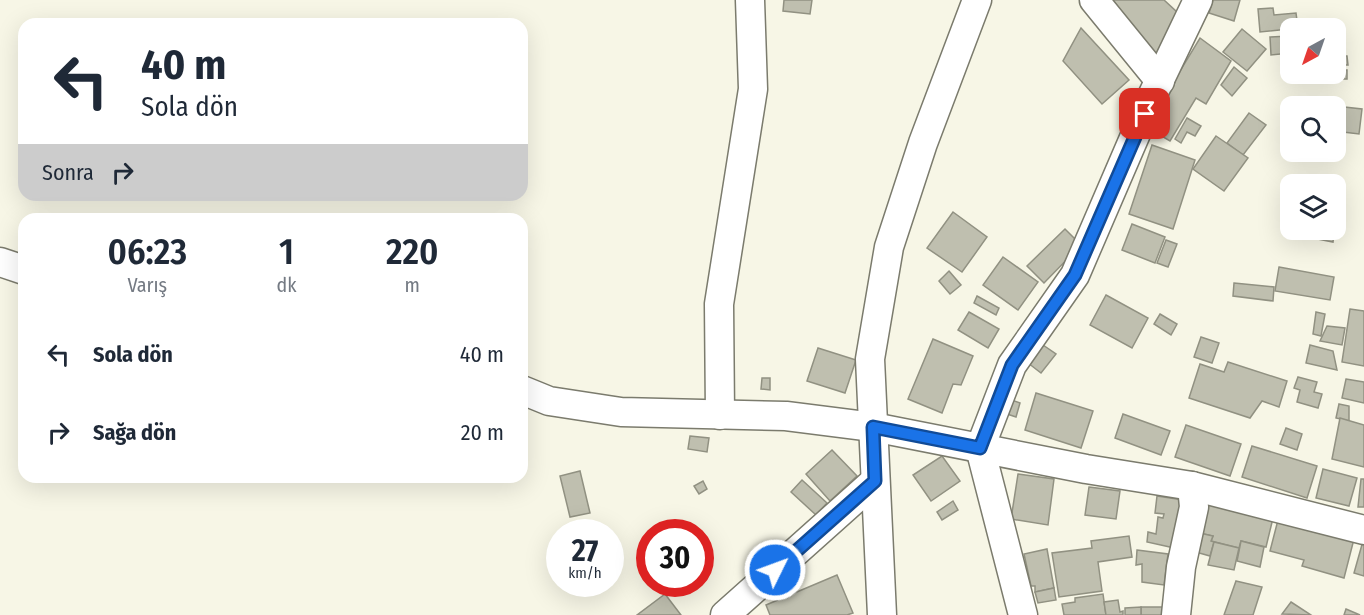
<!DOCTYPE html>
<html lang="tr">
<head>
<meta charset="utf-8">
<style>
	:root { --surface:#fff; --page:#f2f2f3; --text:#1f2937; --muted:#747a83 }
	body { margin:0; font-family:"Fira Sans Condensed",sans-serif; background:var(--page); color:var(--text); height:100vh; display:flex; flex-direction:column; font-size:22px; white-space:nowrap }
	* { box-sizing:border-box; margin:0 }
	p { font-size:20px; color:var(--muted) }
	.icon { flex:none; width:33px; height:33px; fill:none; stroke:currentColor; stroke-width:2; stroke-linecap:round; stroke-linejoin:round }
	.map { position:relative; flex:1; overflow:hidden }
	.side { position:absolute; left:18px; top:213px; width:510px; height:270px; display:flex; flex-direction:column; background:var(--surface); border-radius:18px; box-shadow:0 6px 24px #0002 }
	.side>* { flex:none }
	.hud { position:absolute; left:18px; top:18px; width:510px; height:183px; border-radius:18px; box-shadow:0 6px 24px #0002; background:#fff; color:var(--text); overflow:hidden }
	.needle { width:39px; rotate:220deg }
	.tools { position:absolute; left:1280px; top:18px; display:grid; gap:12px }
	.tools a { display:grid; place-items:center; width:66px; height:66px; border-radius:12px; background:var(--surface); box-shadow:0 6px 24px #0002; font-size:30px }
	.speed { position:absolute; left:546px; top:519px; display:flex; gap:12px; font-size:30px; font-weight:700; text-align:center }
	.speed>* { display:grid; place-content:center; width:78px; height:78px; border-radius:50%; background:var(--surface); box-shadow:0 6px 24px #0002; line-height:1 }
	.speed small { font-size:15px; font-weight:400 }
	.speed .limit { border:9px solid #d22; background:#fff; color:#111 }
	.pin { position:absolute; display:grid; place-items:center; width:51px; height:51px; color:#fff; margin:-26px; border-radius:12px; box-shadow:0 3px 9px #0006 }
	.me { position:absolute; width:66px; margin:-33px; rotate:48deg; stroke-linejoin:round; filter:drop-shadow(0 0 4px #0008) }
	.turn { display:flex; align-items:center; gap:21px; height:126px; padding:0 24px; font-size:27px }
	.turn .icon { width:78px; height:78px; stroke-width:2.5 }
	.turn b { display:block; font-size:42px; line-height:51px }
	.then { display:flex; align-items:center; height:57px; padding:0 24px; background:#0003; gap:12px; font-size:22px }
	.eta { display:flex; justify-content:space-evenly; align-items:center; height:102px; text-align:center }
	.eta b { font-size:36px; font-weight:600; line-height:42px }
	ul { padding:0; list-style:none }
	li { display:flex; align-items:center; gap:18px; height:78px; padding:0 24px }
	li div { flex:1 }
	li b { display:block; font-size:22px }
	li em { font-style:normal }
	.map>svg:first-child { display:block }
	.building { fill:#bfbfaf; stroke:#919182; stroke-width:1.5 }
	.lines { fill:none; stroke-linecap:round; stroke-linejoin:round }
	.minor-casing { stroke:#7b7b6d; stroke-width:31 }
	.minor { stroke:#fff; stroke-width:28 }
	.route-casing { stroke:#114b97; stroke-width:15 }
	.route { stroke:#1a73e8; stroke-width:10 }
</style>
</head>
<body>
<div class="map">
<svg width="1364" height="615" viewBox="0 0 1364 615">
	<rect width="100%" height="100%" fill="#f7f6e6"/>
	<!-- building -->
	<g class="building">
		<polygon points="784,0 812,0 810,14 783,11"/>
		<polygon points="1113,0 1164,0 1177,12 1157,62"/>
		<polygon points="1213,0 1240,0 1234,21 1209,13"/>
		<polygon points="1273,8 1274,15 1296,13 1298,28 1260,32 1258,9"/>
		<polygon points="1081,28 1129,80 1102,104 1063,61"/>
		<polygon points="1242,29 1266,49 1247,71 1223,52"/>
		<polygon points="1290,36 1290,53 1271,55 1270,37"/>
		<polygon points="1200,38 1231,61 1206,104 1196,98 1170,141 1146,127"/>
		<polygon points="1337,56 1347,56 1348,65 1338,65"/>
		<polygon points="1234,67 1247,78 1232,96 1221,85"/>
		<rect x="1339" y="70" width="8" height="9"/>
		<polygon points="1326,105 1362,109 1359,134 1335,131 1335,106 1326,106"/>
		<polygon points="1249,113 1266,125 1243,155 1227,143"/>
		<polygon points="1187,118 1201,126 1195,136 1187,132 1181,143 1175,139"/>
		<polygon points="1216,136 1248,158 1224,191 1193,169"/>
		<polygon points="1152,145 1195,160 1173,229 1129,214"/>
		<polygon points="953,212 987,237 962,272 927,248"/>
		<polygon points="1132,224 1165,237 1155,263 1122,250"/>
		<polygon points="1065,229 1081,245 1044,283 1027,266"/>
		<polygon points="1298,230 1315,230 1334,233 1333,242 1297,235"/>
		<polygon points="1166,240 1177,244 1168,267 1157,263"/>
		<polygon points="1003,257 1038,282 1018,310 983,285"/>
		<polygon points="1279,267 1334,277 1330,300 1275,291"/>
		<polygon points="949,271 961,285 950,294 939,281"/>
		<polygon points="1234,283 1274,287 1273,301 1233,296"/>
		<polygon points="1106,295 1148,318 1132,348 1090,325"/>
		<polygon points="977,296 999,308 996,315 974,303"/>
		<polygon points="1350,309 1364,311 1364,366 1342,362"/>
		<polygon points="969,312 999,329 988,348 958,330"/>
		<polygon points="1316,312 1325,314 1321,336 1313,334"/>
		<polygon points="1160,314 1177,324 1171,335 1154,324"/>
		<polygon points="1327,326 1345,328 1342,345 1320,341"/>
		<polygon points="1201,337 1219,343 1212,363 1194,357"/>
		<polygon points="933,339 973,356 961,385 953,384 942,413 908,399"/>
		<polygon points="1043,345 1056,354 1041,373 1028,363"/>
		<polygon points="1310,345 1333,351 1337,370 1306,363"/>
		<polygon points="818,348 856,360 845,393 807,381"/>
		<polygon points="1228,362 1287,381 1279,407 1262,401 1250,418 1189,398 1200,364 1224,372"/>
		<polygon points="1298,377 1317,382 1314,392 1322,394 1318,408 1297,402 1300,390 1294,388"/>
		<polygon points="762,378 770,378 770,390 761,389"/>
		<polygon points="1346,379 1364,382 1364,403 1342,398"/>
		<polygon points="1036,393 1093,411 1081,448 1025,430"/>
		<polygon points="1009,399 1020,403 1016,417 1004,413"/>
		<polygon points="1339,404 1349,406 1349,421 1336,418"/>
		<polygon points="1123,414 1170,431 1161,455 1115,438"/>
		<polygon points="1340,418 1364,425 1364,467 1332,459"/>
		<polygon points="1186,425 1241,444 1230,476 1175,457"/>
		<polygon points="1286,428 1302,434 1297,450 1280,444"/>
		<polygon points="690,436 709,438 707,452 688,449"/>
		<polygon points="1252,446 1317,466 1307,498 1242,477"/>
		<polygon points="832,450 857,476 830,501 806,474"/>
		<polygon points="942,456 960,481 931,501 913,475"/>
		<polygon points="1323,469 1357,478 1349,506 1316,498"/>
		<polygon points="580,471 590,513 570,517 560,476"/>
		<polygon points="1018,474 1054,479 1048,525 1011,519"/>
		<polygon points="478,477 504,477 479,481"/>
		<polygon points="1361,479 1364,479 1364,507 1358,507"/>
		<polygon points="802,480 827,503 816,515 791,492"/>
		<polygon points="703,481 707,489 699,494 694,486"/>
		<polygon points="1089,487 1120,491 1116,519 1085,515"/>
		<polygon points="1157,496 1190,501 1179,549 1147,542 1148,532 1156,534 1158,517 1163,518 1164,514 1155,513"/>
		<polygon points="953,501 958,510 942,520 937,512"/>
		<polygon points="1202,501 1273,518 1266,547 1241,541 1239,548 1211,541 1213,536 1195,532"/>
		<polygon points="1278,520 1354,539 1344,578 1302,566 1304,560 1270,551"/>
		<polygon points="1195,532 1213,536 1211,541 1214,542 1210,556 1192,551"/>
		<polygon points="1129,536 1132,557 1098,562 1102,591 1059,597 1052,553 1092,548 1091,541"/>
		<polygon points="1241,541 1264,547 1260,567 1237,561"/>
		<polygon points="1363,541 1364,542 1364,576 1354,573"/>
		<polygon points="1214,542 1239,548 1234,570 1208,565"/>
		<polygon points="1047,549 1054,588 1035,592 1035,586 1031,586 1024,554"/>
		<polygon points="1137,550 1168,554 1164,585 1142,582 1142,564 1136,565"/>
		<polygon points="837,575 853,613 847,615 770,615 766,605"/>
		<polygon points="1236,581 1262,587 1253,615 1224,615"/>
		<polygon points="1054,588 1056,600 1038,603 1035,592"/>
		<polygon points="665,594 681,615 637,615"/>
		<polygon points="1103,594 1106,615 1064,615 1062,604 1075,602 1075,598"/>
		<polygon points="1118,600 1120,612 1123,611 1123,615 1106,615 1104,602"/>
		<polygon points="1291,602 1311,615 1282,614"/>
		<rect x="1141" y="607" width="25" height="8"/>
		<polygon points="1141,607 1141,615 1125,615 1125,608"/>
		<polygon points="1346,609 1360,615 1344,615"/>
	</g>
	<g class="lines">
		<!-- minor casing -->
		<g class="minor-casing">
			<g id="minor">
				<polyline points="1094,0 1160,81"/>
				<polyline points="0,262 24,270"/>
				<polyline points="522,390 549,401 621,412 786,416 873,427 1086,469 1192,486 1364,530"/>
				<polyline points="720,415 719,304 753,89 750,0"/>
				<polyline points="725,615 875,481"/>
				<polyline points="882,615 870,359 889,247 923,143 977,0"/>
				<polyline points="1023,615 980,448 1012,365 1075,275 1153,94 1198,0"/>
				<polyline points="1176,615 1181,567 1194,507 1192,486"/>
			</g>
		</g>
		<!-- minor -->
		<use href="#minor" class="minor"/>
	</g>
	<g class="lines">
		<!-- route casing -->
		<g class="route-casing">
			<polyline id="route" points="775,570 875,481 873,427 980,448 1012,365 1075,275 1145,114"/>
		</g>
		<!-- route -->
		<use href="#route" class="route"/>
	</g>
</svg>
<div class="tools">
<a><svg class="needle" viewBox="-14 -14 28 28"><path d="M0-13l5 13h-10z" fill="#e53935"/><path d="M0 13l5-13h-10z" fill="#747a83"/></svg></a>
<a><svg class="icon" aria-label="search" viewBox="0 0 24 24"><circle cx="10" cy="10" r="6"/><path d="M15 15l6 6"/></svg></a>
<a><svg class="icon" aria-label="layers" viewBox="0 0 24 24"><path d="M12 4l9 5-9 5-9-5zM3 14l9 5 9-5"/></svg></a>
</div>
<div class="speed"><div>27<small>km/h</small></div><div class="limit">30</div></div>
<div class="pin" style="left:1145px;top:114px;background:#d93025"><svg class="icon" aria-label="arrive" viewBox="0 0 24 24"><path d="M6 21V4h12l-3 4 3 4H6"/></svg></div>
<svg class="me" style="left:775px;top:570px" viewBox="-20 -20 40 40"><circle r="17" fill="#1a73e8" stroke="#fff" stroke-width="3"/><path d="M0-11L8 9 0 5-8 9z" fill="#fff"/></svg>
<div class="hud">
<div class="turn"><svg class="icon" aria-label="left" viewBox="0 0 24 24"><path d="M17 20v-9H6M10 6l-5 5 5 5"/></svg><div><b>40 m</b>Sola dön</div></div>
<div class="then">Sonra<svg class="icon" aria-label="right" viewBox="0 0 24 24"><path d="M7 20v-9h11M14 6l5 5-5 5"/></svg></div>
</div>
<section class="side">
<div class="eta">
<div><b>06:23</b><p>Varış</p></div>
<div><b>1</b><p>dk</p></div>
<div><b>220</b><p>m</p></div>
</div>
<ul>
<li><svg class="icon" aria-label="left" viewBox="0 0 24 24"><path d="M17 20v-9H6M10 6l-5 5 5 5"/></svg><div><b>Sola dön</b></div><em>40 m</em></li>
<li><svg class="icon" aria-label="right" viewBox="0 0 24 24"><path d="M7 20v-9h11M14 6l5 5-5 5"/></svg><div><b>Sağa dön</b></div><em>20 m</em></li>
</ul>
</section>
</div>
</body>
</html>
